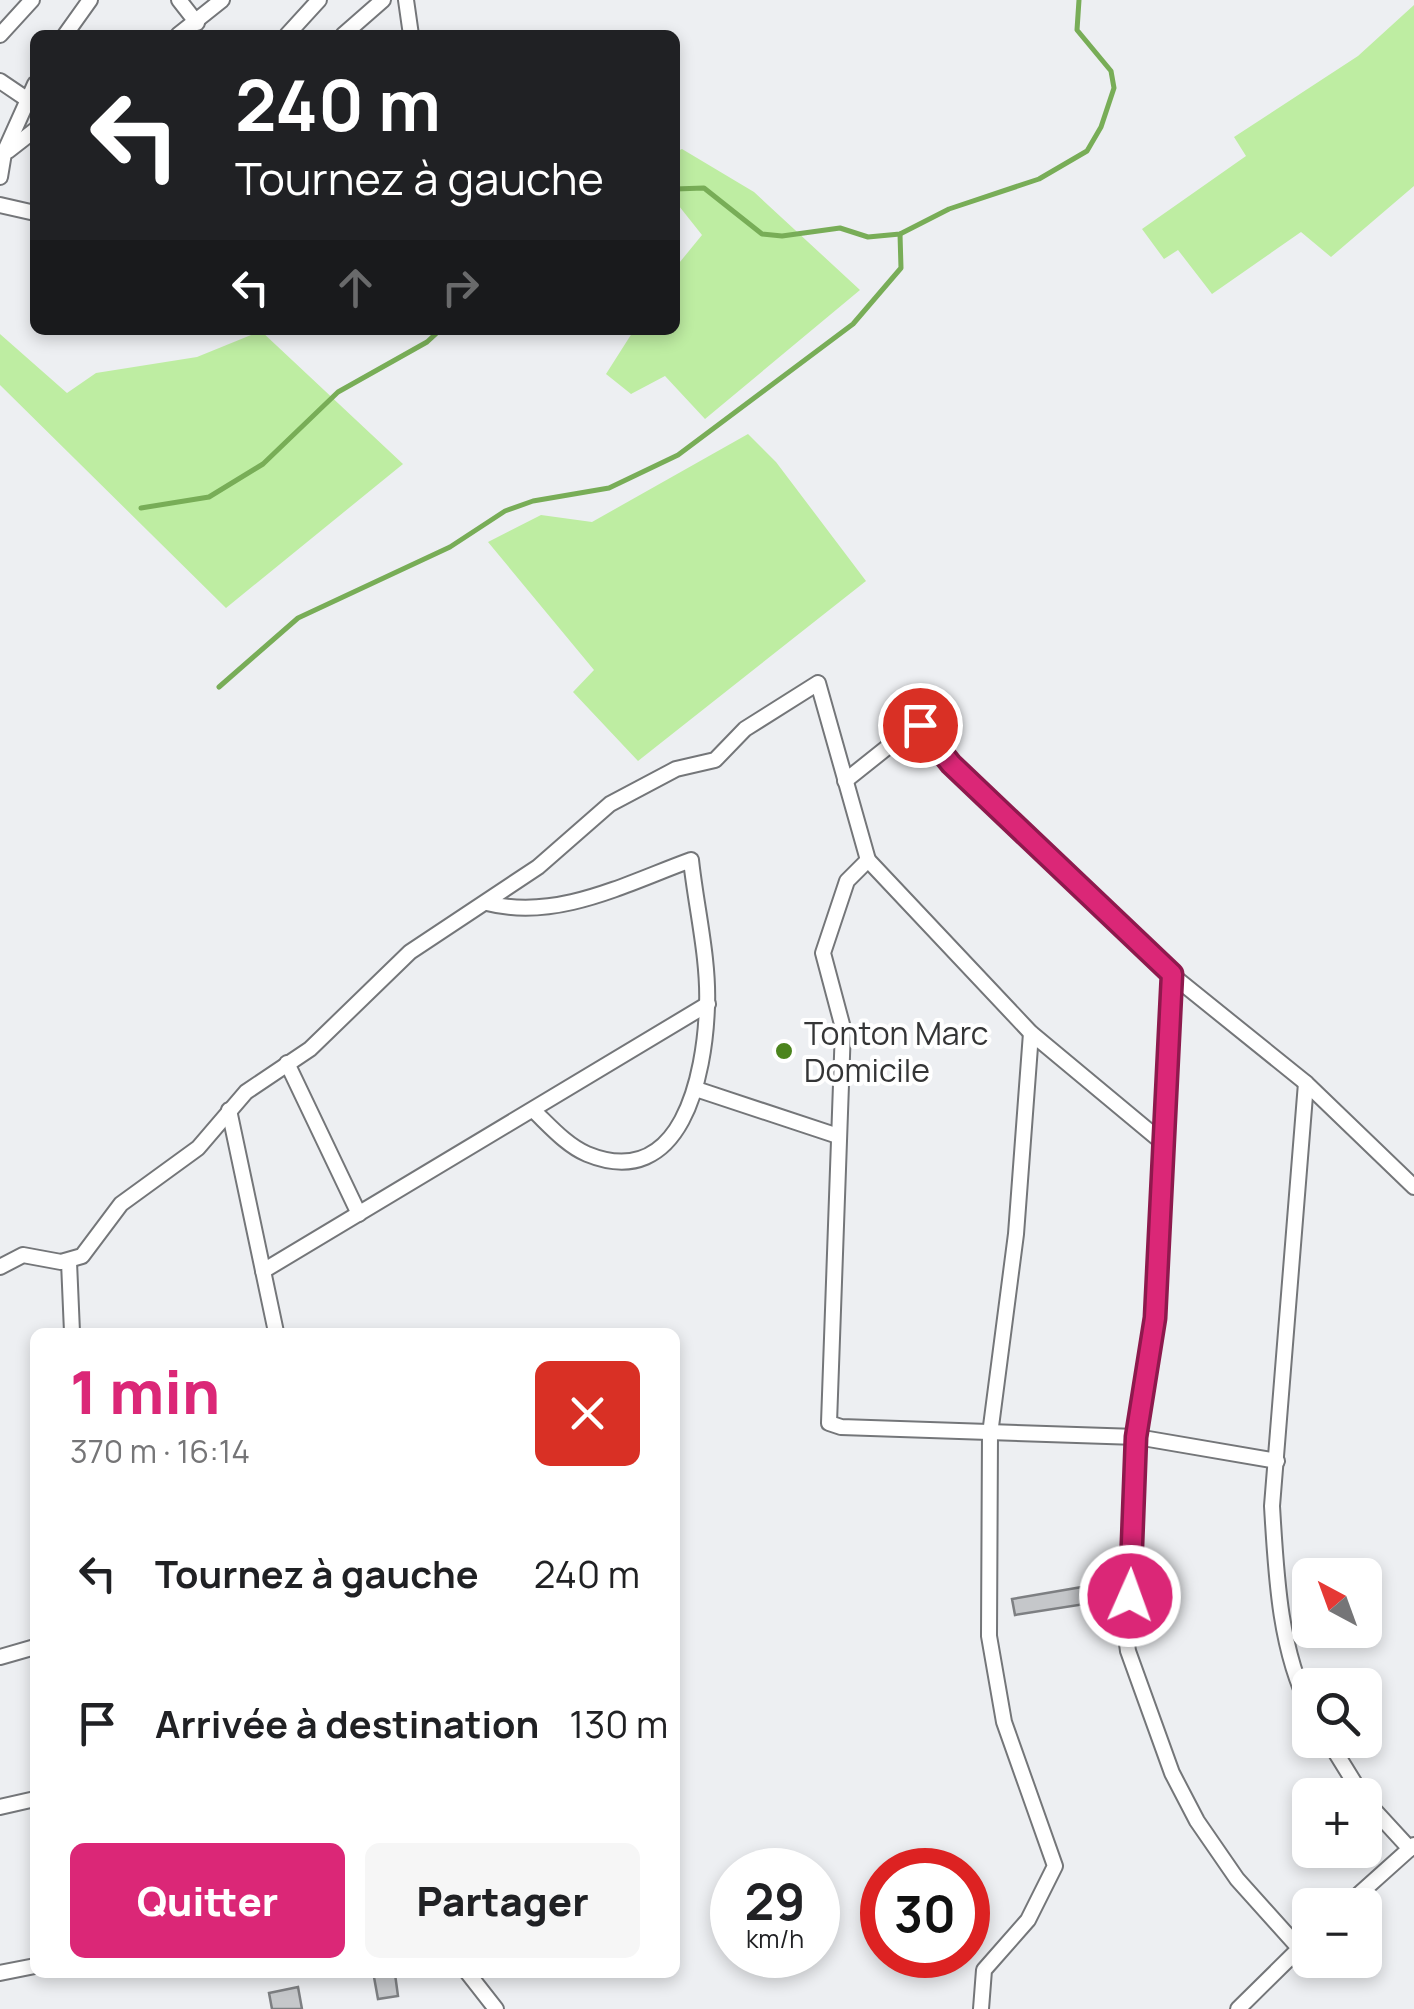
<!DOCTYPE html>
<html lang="fr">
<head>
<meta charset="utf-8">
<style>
	:root { --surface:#fff; --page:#f6f6f6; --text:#202124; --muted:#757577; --accent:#db2777 }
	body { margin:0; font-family:Manrope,sans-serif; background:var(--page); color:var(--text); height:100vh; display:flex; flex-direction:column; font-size:38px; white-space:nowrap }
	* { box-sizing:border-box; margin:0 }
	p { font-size:32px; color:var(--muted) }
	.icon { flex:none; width:55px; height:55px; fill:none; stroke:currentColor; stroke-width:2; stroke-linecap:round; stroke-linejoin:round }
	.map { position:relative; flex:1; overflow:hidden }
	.side { position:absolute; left:30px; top:1328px; width:650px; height:650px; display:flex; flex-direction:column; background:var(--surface); border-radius:15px; box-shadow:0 5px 15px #0003 }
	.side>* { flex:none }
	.guide { position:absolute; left:30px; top:30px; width:650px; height:305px; border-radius:15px; box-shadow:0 5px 15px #0003; background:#202124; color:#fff; overflow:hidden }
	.needle { width:65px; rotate:319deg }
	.tools { position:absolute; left:1292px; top:1558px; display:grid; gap:20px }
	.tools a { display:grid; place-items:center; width:90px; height:90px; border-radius:15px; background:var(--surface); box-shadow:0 5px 15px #0003; font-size:50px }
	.speed { position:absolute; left:710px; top:1848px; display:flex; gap:20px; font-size:50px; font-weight:700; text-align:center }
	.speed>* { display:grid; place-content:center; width:130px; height:130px; border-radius:50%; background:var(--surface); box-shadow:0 5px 15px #0003; line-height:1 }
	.speed small { font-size:25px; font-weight:400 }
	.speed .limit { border:15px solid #d22; background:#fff; color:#111 }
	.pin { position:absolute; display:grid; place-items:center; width:85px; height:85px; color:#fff; margin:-42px; border:5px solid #fff; border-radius:50%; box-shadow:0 2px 10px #0007 }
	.me { position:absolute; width:110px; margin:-55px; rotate:2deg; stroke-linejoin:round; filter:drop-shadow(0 0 8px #0008) }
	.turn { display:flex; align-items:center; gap:35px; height:210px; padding:0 40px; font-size:45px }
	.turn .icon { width:130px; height:130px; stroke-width:2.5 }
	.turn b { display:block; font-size:70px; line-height:85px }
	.lanes { display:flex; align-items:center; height:95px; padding:0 40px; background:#0003; justify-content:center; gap:50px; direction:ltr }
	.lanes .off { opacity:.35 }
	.round { display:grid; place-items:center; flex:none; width:105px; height:105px; border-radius:15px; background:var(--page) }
	.headline { display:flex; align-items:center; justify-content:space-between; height:170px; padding:0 40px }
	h1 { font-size:60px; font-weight:800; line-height:75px; color:var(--accent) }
	.action { display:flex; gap:20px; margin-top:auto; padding:20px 40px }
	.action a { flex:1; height:115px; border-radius:15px; background:var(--accent); color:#fff; font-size:40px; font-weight:800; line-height:115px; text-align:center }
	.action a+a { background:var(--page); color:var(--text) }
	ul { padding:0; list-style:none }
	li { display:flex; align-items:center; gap:30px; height:150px; padding:0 40px }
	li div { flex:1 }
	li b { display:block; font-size:38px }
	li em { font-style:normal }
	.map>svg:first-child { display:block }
	.green { fill:#beeda2 }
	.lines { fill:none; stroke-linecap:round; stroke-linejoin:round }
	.stream { stroke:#78ad57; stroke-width:5 }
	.building { fill:#c5c7ca; stroke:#7d7f82; stroke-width:2.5 }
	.street-casing { stroke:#747679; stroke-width:18 }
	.street { stroke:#fff; stroke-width:14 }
	.route-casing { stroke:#8e194d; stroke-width:25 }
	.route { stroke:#db2777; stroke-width:18 }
	.poi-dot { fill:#4b841d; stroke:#fff; stroke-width:4 }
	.labels { text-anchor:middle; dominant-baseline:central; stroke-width:8; stroke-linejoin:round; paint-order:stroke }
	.poi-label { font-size:32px; fill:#343536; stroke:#fff; text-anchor:start }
</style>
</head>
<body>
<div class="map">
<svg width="1414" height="2009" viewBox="0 0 1414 2009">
	<rect width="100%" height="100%" fill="#edeff2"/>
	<!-- green -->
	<g class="green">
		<polygon points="1414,5 1414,186 1331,257 1301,232 1212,294 1178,250 1164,259 1142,229 1246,156 1234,137 1358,56"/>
		<polygon points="682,149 754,192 860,290 705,419 665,376 631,394 606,374 634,330 675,330 675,268 702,235 675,201 675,152"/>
		<polygon points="261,331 403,464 226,608 0,385 0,334 67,393 96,373 197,357"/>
		<polygon points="748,434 776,462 866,581 638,761 573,692 594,670 488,542 541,515 592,522"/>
	</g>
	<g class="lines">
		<!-- stream -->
		<g class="stream">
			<polyline points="675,189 704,188 762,234 782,236 840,228 868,237 900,234 949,209 1039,179 1087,151 1101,127 1114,88 1111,71 1077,30 1079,0"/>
			<polyline points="141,508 209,497 263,464 338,392 427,342 440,330"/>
			<polyline points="219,687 298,618 450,547 505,511 533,501 609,488 678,455 853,324 901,268 900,234"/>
		</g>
	</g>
	<!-- building -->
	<g class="building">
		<polygon points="1082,1587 1085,1604 1015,1615 1012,1599"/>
		<polygon points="395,1974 398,1996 378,1999 374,1977"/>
		<polygon points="298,1987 302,2009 272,2009 269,1993"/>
	</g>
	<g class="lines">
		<!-- street casing -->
		<g class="street-casing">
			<g id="street">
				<polyline points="179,0 197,23"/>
				<polyline points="406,0 411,35"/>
				<polyline points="0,35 32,0"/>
				<polyline points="65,35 90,0"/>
				<polyline points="178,35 222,0"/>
				<polyline points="287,35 319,0"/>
				<polyline points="343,35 383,0"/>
				<polyline points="0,81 34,104"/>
				<polyline points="8,151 35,130"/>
				<polyline points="0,177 4,153 35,84"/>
				<polyline points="0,205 35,213"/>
				<polyline points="845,781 914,726 925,729 951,764 1172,975 1306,1083 1414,1187"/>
				<polyline points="868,860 1031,1033 1162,1142"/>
				<path d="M487 903C557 921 625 884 691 860 696 907 709 959 707 1006 705 1074 682 1193 587 1154 566 1145 549 1125 533 1110"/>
				<polyline points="1172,975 1155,1318 1137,1437 1132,1514 1133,1582 1125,1629 1128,1651 1172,1773 1197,1821 1237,1879 1299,1948"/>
				<polyline points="287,1063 359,1214"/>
				<path d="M1306 1083 1272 1506C1276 1572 1279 1649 1310 1709"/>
				<polyline points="696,1089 838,1136"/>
				<polyline points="229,1110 276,1332"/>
				<polyline points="69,1262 72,1332"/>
				<polyline points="0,1267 23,1255 61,1262 82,1256 121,1204 198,1148 246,1092 310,1049 410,952 538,867 610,804 676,769 715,760 745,729 818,683 868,860 847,881 823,953 843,1028 829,1423 841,1427 1137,1437 1277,1461"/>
				<polyline points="263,1271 708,1004"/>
				<polyline points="0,1657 35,1647"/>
				<polyline points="1328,1740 1362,1795"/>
				<polyline points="1365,1800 1410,1849"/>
				<polyline points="0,1807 35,1799"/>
				<polyline points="1347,1905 1414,1845"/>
				<polyline points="467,1972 496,2009"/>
				<polyline points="0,1973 35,1966"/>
				<polyline points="981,2009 984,1970 1028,1920 1055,1866 1004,1722 989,1636 990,1434 1016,1234 1031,1033"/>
				<polyline points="1238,2009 1310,1938"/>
			</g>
		</g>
		<!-- street -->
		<use href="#street" class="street"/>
	</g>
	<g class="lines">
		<!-- route casing -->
		<g class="route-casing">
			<polyline id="route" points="920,725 951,764 1172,974 1155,1318 1136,1437 1130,1596"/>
		</g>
		<!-- route -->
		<use href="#route" class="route"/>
	</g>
	<!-- markers -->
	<circle class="poi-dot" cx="784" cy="1051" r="10"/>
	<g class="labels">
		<!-- poi labels -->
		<g class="poi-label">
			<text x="804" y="1033">Tonton Marc<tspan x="804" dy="37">Domicile</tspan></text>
		</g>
	</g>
</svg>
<div class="tools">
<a><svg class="needle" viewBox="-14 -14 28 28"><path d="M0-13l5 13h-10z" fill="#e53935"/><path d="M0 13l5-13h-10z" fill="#757577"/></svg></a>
<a><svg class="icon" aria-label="search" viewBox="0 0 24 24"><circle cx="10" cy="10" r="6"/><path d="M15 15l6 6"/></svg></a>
<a>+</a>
<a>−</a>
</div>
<div class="speed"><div>29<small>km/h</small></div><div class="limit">30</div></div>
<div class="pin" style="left:920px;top:725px;background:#d93025"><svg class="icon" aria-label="arrive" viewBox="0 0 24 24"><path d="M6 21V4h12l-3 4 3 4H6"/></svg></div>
<svg class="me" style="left:1130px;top:1596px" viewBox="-20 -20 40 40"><circle r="17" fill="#db2777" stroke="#fff" stroke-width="3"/><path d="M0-11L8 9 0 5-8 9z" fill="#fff"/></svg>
<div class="guide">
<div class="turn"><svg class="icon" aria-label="left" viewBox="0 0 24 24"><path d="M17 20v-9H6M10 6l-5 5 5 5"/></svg><div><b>240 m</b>Tournez à gauche</div></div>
<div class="lanes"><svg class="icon" aria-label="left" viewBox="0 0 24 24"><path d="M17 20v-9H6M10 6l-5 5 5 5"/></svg><svg class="icon off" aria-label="ahead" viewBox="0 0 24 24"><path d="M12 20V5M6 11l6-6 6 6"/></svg><svg class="icon off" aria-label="right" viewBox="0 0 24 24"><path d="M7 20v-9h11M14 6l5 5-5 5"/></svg></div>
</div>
<section class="side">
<div class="headline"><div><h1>1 min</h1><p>370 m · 16:14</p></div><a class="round" style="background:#d93025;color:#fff"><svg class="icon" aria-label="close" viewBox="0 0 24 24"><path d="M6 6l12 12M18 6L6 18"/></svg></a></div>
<ul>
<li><svg class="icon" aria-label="left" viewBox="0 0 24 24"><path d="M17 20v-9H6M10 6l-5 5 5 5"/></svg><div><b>Tournez à gauche</b></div><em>240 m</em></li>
<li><svg class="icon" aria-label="arrive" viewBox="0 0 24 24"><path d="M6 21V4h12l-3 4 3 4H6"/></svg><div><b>Arrivée à destination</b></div><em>130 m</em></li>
</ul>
<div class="action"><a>Quitter</a><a>Partager</a></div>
</section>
</div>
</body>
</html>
